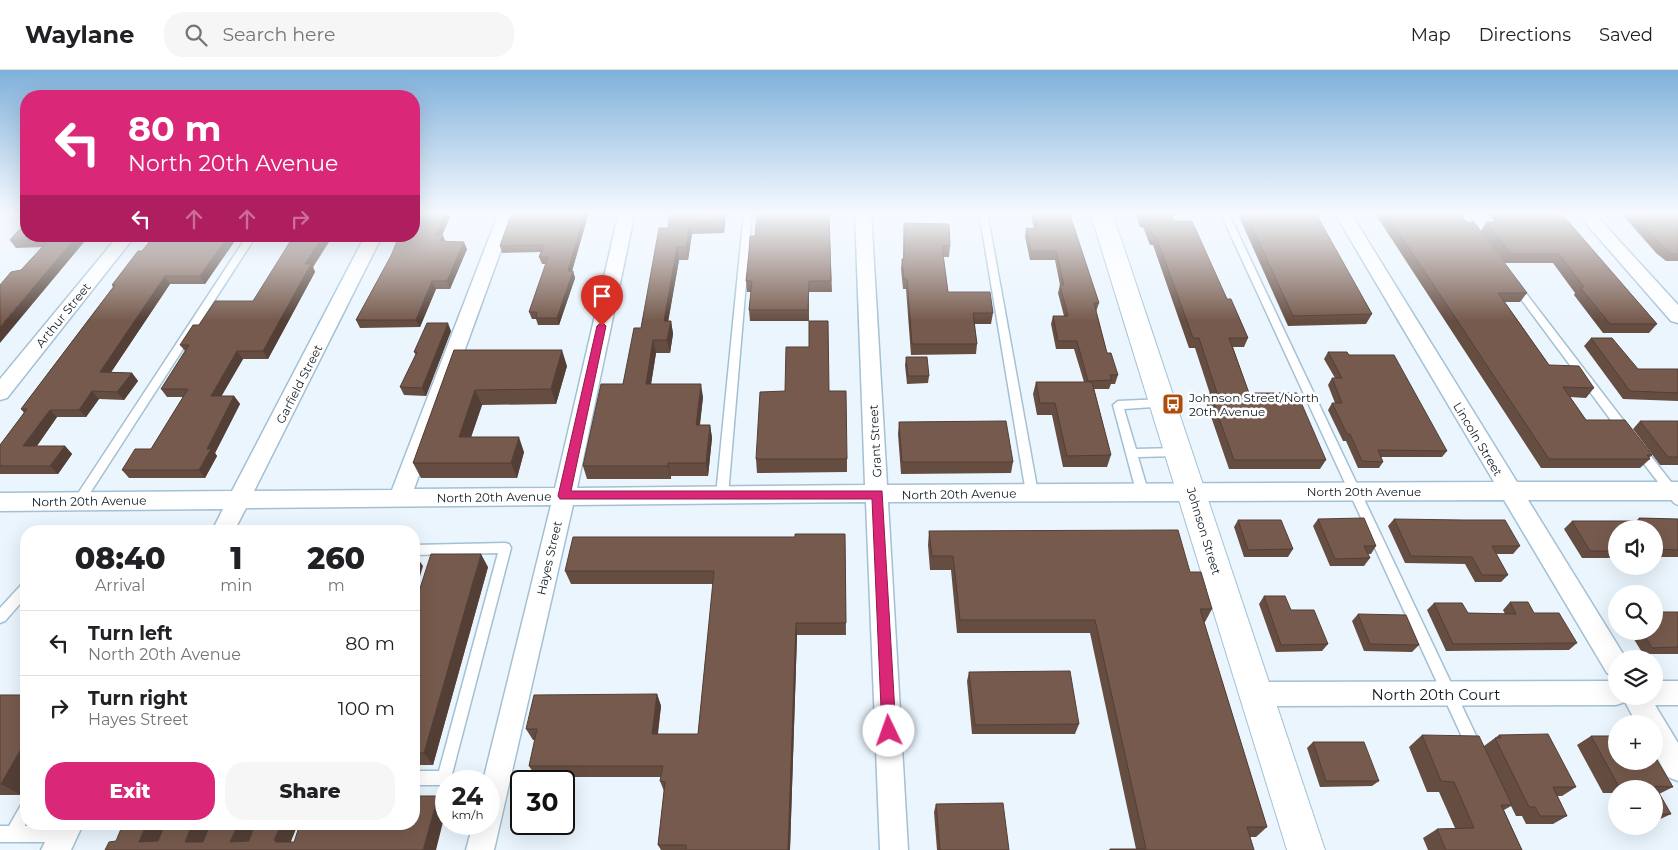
<!DOCTYPE html>
<html lang="en">
<head>
<meta charset="utf-8">
<style>
	:root { --surface:#fff; --page:#f6f6f6; --text:#202124; --muted:#757577; --line:#e0e0e0; --accent:#db2777 }
	body { margin:0; font-family:Montserrat,sans-serif; background:var(--page); color:var(--text); height:100vh; display:flex; flex-direction:column; font-size:19px; white-space:nowrap }
	* { box-sizing:border-box; margin:0 }
	p { font-size:16px; color:var(--muted) }
	.icon { flex:none; width:28px; height:28px; fill:none; stroke:currentColor; stroke-width:2; stroke-linecap:round; stroke-linejoin:round }
	.map { position:relative; flex:1; overflow:hidden }
	.side { position:absolute; left:20px; top:455px; width:400px; height:305px; display:flex; flex-direction:column; background:var(--surface); border-radius:20px; box-shadow:0 5px 20px #0002 }
	.side>* { flex:none }
	.hud { position:absolute; left:20px; top:20px; width:400px; height:152px; border-radius:20px; box-shadow:0 5px 20px #0002; background:#db2777; color:#fff; overflow:hidden }
	.controls { position:absolute; left:1608px; top:450px; display:grid; gap:10px }
	.controls a { display:grid; place-items:center; width:55px; height:55px; border-radius:50%; background:var(--surface); box-shadow:0 5px 20px #0002; font-size:25px }
	.speed { position:absolute; left:435px; top:700px; display:flex; gap:10px; font-size:25px; font-weight:700; text-align:center }
	.speed>* { display:grid; place-content:center; width:65px; height:65px; border-radius:50%; background:var(--surface); box-shadow:0 5px 20px #0002; line-height:1 }
	.speed small { font-size:12px; font-weight:400 }
	.speed .limit { border:2px solid #111; border-radius:8px; background:#fff; color:#111 }
	.pin { position:absolute; display:grid; place-items:center; width:42px; height:42px; color:#fff; margin:-51px -21px; border-radius:50% 50% 50% 0; rotate:-45deg; box-shadow:0 0 5px #0007 }
	.pin .icon { rotate:45deg }
	.me { position:absolute; width:55px; margin:-28px; rotate:357deg; stroke-linejoin:round; filter:drop-shadow(0 0 4px #0008) }
	.turn { display:flex; align-items:center; gap:18px; height:105px; padding:0 25px; font-size:22px }
	.turn .icon { width:65px; height:65px; stroke-width:2.5 }
	.turn b { display:block; font-size:35px; line-height:42px }
	.lanes { display:flex; align-items:center; height:48px; padding:0 25px; background:#0003; justify-content:center; gap:25px; direction:ltr }
	.lanes .off { opacity:.35 }
	.eta { display:flex; justify-content:space-evenly; align-items:center; height:85px; text-align:center }
	.eta b { font-size:30px; font-weight:800; line-height:35px }
	.action { display:flex; gap:10px; margin-top:auto; padding:10px 25px }
	.action a { flex:1; height:58px; border-radius:20px; background:var(--accent); color:#fff; font-size:20px; font-weight:800; line-height:58px; text-align:center }
	.action a+a { background:var(--page); color:var(--text) }
	ul { padding:0; list-style:none }
	li { display:flex; align-items:center; gap:15px; height:65px; padding:0 25px; border-top:1px solid var(--line) }
	li div { flex:1 }
	li b { display:block; font-size:19px }
	li em { font-style:normal }
	header { display:flex; align-items:center; gap:30px; box-sizing:border-box; height:70px; padding:0 25px; background:var(--surface); border-bottom:1px solid var(--line) }
	header strong { font-size:24px }
	nav { display:flex; gap:28px; margin-inline-start:auto; font-size:18px }
	.search { width:350px; height:45px; background:var(--page); display:flex; align-items:center; gap:12px; box-sizing:border-box; padding:0 18px; border-radius:20px; color:var(--muted); font-size:19px }
	.map>svg:first-child { display:block }
	.lines { fill:none; stroke-linecap:round; stroke-linejoin:round }
	.service-casing { stroke:#a3c0d4; stroke-width:3 }
	.minor-casing { stroke:#a3c0d4; stroke-width:3 }
	.tertiary-casing { stroke:#a3c0d4; stroke-width:2 }
	.service { fill:#fff; fill-rule:evenodd }
	.minor { fill:#fff; fill-rule:evenodd }
	.tertiary { fill:#fff; fill-rule:evenodd }
	.wall { fill:#654d42 }
	.shaded-wall { fill:#533f36 }
	.building { fill:#765a4d; stroke:#533f36 }
	.route { fill:#db2777; stroke:#8e194d }
	.labels { text-anchor:middle; dominant-baseline:central; stroke-width:5; stroke-linejoin:round; paint-order:stroke }
	.street-label { font-size:12px; fill:#111c23; stroke:#fff }
	.poi-label { font-size:12px; fill:#111c23; stroke:#fff; text-anchor:start }
	.near-street-label { font-size:15px; fill:#111c23; stroke:#fff }
</style>
</head>
<body>
<header>
<strong>Waylane</strong>
<div class="search"><svg class="icon" aria-label="search" viewBox="0 0 24 24"><circle cx="10" cy="10" r="6"/><path d="M15 15l6 6"/></svg>Search here</div>
<nav><a>Map</a><a>Directions</a><a>Saved</a></nav>
</header>
<div class="map">
<svg width="1678" height="780" viewBox="0 0 1678 780">
	<rect width="100%" height="100%" fill="#eaf5fe"/>
	<g class="lines">
		<!-- service casing -->
		<g class="service-casing">
			<g id="service">
				<polygon points="744,142 752,142 728,425 726,428 718,428 716,425"/>
				<polygon points="979,142 987,142 1038,423 1036,426 1028,426 1026,423"/>
				<polygon points="1220,142 1228,142 1480,674 1482,679 1480,684 1475,686 1470,684"/>
				<polygon points="1456,142 1465,142 1480,162 1479,164 1473,164"/>
				<polygon points="247,166 256,166 83,434 75,434 73,431 75,428"/>
				<polygon points="1515,212 1518,213 1630,359 1631,362 1630,365 1622,365 1512,217 1512,213"/>
				<polygon points="1164,329 1169,333 1168,336 1124,339 1136,379 1179,378 1185,382 1179,386 1138,387 1148,421 1146,424 1138,424 1136,421 1113,335 1118,331"/>
				<polygon points="1639,375 1643,376 1678,421 1678,435 1674,433 1635,382 1633,379 1635,376"/>
				<polygon points="505,473 509,474 511,478 451,708 444,715 414,715 414,701 439,701 498,483 414,485 414,475"/>
				<polygon points="26,513 26,527 5,551 0,553 0,538 22,514"/>
				<polygon points="26,733 25,756 64,756 69,759 72,764 69,769 64,772 0,772 0,756 9,756 21,735"/>
			</g>
		</g>
		<!-- minor casing -->
		<g class="minor-casing">
			<g id="minor">
				<polygon points="499,142 515,142 414,419 555,418 619,142 635,142 577,418 865,415 855,142 871,142 887,415 1494,412 1334,142 1350,142 1517,412 1678,412 1678,430 1528,430 1625,587 1626,589 1616,589 1616,606 1607,603 1504,430 888,432 908,780 880,780 866,432 573,435 494,780 466,780 473,754 489,754 489,711 483,711 551,435 246,438 234,461 212,461 223,439 0,441 0,423 232,421 365,166 382,166 254,421 392,420"/>
				<polygon points="1576,142 1593,142 1678,235 1678,253 1671,251"/>
				<polygon points="118,166 135,166 7,328 0,330 0,309"/>
				<polygon points="1616,611 1616,626 1654,626 1654,611 1678,611 1678,635 1655,635 1678,673 1678,711 1668,707 1654,682 1654,654 1637,654 1625,632 1616,635 1255,636 1246,632 1242,624 1246,616 1255,612"/>
				<polygon points="54,754 83,754 71,780 41,780"/>
			</g>
		</g>
		<!-- tertiary casing -->
		<g class="tertiary-casing">
			<polygon id="tertiary" points="1090,142 1112,142 1325,780 1287,780"/>
		</g>
		<!-- service -->
		<use href="#service" class="service"/>
		<!-- minor -->
		<use href="#minor" class="minor"/>
		<!-- tertiary -->
		<use href="#tertiary" class="tertiary"/>
	</g>
	<!-- wall -->
	<g class="wall">
		<polygon points="0,142 11,142 9,145 0,145"/>
		<polygon points="414,142 448,142 450,147 442,165 445,172 467,179 450,219 436,219 420,257 360,258 356,250"/>
		<polygon points="512,142 589,142 572,201 573,201 575,208 559,255 538,255 536,249 532,249 529,242 546,194 542,194 539,187 541,182 502,183 500,176"/>
		<polygon points="670,142 726,142 724,163 692,164 688,190 679,190 668,251 671,251 673,264 670,283 656,283 651,314 703,327 700,355 710,355 712,368 708,406 671,406 671,409 587,409 583,396 623,314 641,258 668,158"/>
		<polygon points="829,142 832,222 809,222 809,251 750,251 749,240 751,222 747,222 746,211 755,166"/>
		<polygon points="1030,142 1069,142 1099,233 1096,242 1107,283 1118,305 1115,314 1111,314 1109,319 1094,319 1111,385 1107,397 1063,397 1052,345 1037,345 1033,324 1036,312 1084,312 1074,279 1056,279 1051,254 1053,246 1064,246 1058,223 1060,215 1055,190 1030,190 1025,167 1026,158 1034,159"/>
		<polygon points="1135,142 1171,142 1174,151 1227,229 1248,268 1244,277 1233,277 1249,323 1326,390 1320,399 1229,399 1206,332 1210,324 1195,278 1189,278 1153,175 1150,175 1143,157 1140,157"/>
		<polygon points="1237,142 1315,142 1372,244 1366,254 1288,256"/>
		<polygon points="1374,142 1459,142 1527,223 1520,232 1505,232 1549,295 1594,318 1586,328 1570,327 1586,350 1652,385 1649,388 1650,389 1640,398 1541,398"/>
		<polygon points="1487,142 1560,142 1657,254 1649,263 1603,263 1574,225 1575,223 1553,193 1505,193 1481,161 1486,152 1495,152"/>
		<polygon points="1620,142 1678,142 1678,191 1666,191 1656,183"/>
		<polygon points="904,153 950,176 949,187 943,187 948,222 993,243 991,254 974,254 977,274 976,284 911,285 906,219 903,219 901,199 902,189 903,189"/>
		<polygon points="26,166 89,166 36,229 21,200 42,177 16,178 10,170"/>
		<polygon points="158,166 230,166 234,172 205,214 170,214 111,302 132,303 138,311 124,330 99,329 86,347 57,347 37,376 65,376 72,384 58,404 0,404 0,375 24,343 21,339 113,217 112,215 142,181 155,171"/>
		<polygon points="301,166 336,166 335,167 332,167 313,197 315,202 268,289 243,289 221,326 234,326 240,334 215,383 217,386 205,408 129,408 122,400 151,379 183,327 167,327 161,319 185,281 180,275 199,255 253,231"/>
		<polygon points="451,261 426,326 404,325 400,317 416,285 414,282"/>
		<polygon points="1591,268 1638,299 1678,299 1678,331 1623,329 1584,276"/>
		<polygon points="454,280 567,296 556,334 482,335 471,367 524,382 517,408 421,408 413,393"/>
		<polygon points="1328,282 1349,285 1447,381 1442,387 1381,387 1383,392 1379,398 1358,398 1346,371 1343,371 1328,340 1332,333 1335,333 1328,315 1332,308 1335,308 1324,289"/>
		<polygon points="906,287 929,306 928,313 907,314 905,295"/>
		<polygon points="829,321 847,389 847,402 757,403 756,389"/>
		<polygon points="1640,351 1678,351 1678,395 1660,395 1633,359"/>
		<polygon points="899,352 1013,392 1011,403 901,404 898,364"/>
		<polygon points="1639,448 1678,449 1678,487 1654,487 1654,459 1616,459 1616,488 1582,488 1564,459 1572,451 1636,451"/>
		<polygon points="1318,449 1376,476 1371,484 1368,484 1370,488 1364,496 1330,496 1313,456"/>
		<polygon points="1394,449 1520,476 1513,484 1496,484 1508,505 1501,512 1475,512 1465,494 1405,493 1388,456"/>
		<polygon points="1238,450 1293,479 1288,487 1244,487 1234,457"/>
		<polygon points="929,461 1190,502 1212,539 1205,552 1204,552 1267,757 1256,767 1250,767 1254,780 1109,780 1110,779 1136,779 1090,563 957,563 951,500 930,500 928,475"/>
		<polygon points="845,464 846,565 797,565 790,780 661,780 658,775 664,721 660,711 661,707 536,707 529,696 535,670 533,670 526,659 657,624 661,636 658,664 698,664 713,514 571,514 565,501 795,467"/>
		<polygon points="488,497 433,695 414,695 414,537"/>
		<polygon points="1264,526 1291,540 1328,574 1322,581 1276,582 1259,534"/>
		<polygon points="1510,532 1534,543 1577,573 1569,580 1446,581 1427,540 1434,533 1468,543 1505,544 1503,540"/>
		<polygon points="1678,542 1678,584 1643,584 1629,561 1654,561"/>
		<polygon points="1358,544 1419,575 1412,582 1364,581 1352,551"/>
		<polygon points="969,602 1079,654 1075,664 972,664 967,611"/>
		<polygon points="0,625 21,725 0,725"/>
		<polygon points="1422,665 1484,676 1499,665 1576,717 1562,726 1557,726 1567,746 1553,754 1526,754 1522,746 1516,746 1511,736 1504,740 1522,780 1428,780 1423,768 1437,759 1455,758 1439,722 1427,722 1409,677"/>
		<polygon points="1591,666 1673,717 1659,724 1671,744 1654,752 1654,719 1616,719 1616,723 1603,723 1577,675"/>
		<polygon points="1313,672 1379,711 1372,716 1320,717 1307,678"/>
		<polygon points="936,734 1009,780 937,780 934,742"/>
	</g>
	<!-- shaded-wall -->
	<g class="shaded-wall">
		<polygon points="446,142 448,142 450,147 439,173 436,165"/>
		<polygon points="585,142 589,142 570,208 568,201"/>
		<polygon points="723,142 726,142 724,163 722,150"/>
		<polygon points="690,151 692,164 688,190 686,177"/>
		<polygon points="443,165 446,173 440,171"/>
		<polygon points="77,166 89,166 0,273 0,257"/>
		<polygon points="228,166 230,166 234,172 205,214 200,206"/>
		<polygon points="323,166 332,167 313,197 315,202 268,289 263,281 305,194"/>
		<polygon points="464,172 467,179 450,219 447,211"/>
		<polygon points="677,177 679,190 666,264 664,251"/>
		<polygon points="573,201 575,208 559,255 557,248"/>
		<polygon points="165,206 170,214 106,310 100,302"/>
		<polygon points="432,211 436,219 420,257 416,250"/>
		<polygon points="671,251 673,264 670,283 667,270"/>
		<polygon points="448,253 451,261 426,326 422,318"/>
		<polygon points="653,270 656,283 649,327 646,314"/>
		<polygon points="562,280 567,296 556,334 551,319"/>
		<polygon points="237,281 243,289 217,334 211,326"/>
		<polygon points="132,303 138,311 124,330 117,322"/>
		<polygon points="701,314 703,327 698,368 696,355"/>
		<polygon points="475,320 482,335 466,382 459,367"/>
		<polygon points="92,321 99,329 86,347 79,340"/>
		<polygon points="234,326 240,334 215,383 217,386 205,408 199,400 207,379"/>
		<polygon points="50,340 57,347 31,384 23,376"/>
		<polygon points="710,355 712,368 708,406 706,393"/>
		<polygon points="519,367 524,382 517,408 511,393"/>
		<polygon points="65,376 72,384 58,404 50,396"/>
		<polygon points="668,393 671,406 671,409 668,396"/>
		<polygon points="414,483 423,496 414,527"/>
		<polygon points="481,484 488,497 433,695 424,683"/>
		<polygon points="796,553 797,565 790,780 788,780"/>
		<polygon points="657,624 661,636 656,676 652,664"/>
		<polygon points="26,670 26,716 21,725 1,714"/>
		<polygon points="438,726 446,736 446,740 436,780 423,780"/>
		<polygon points="146,754 167,754 156,780 139,772"/>
		<polygon points="192,754 212,754 201,780 185,772"/>
		<polygon points="238,754 256,754 245,780 230,772"/>
		<polygon points="281,754 298,754 288,779 276,772 274,770"/>
	</g>
	<!-- building -->
	<g class="building">
		<polygon points="414,142 446,142 436,165 443,165 440,171 464,172 447,211 432,211 416,250 356,250 391,186 399,166 414,166"/>
		<polygon points="512,142 585,142 568,201 573,201 557,248 536,248 537,242 529,242 548,187 539,187 544,175 500,176"/>
		<polygon points="670,142 723,142 722,150 690,151 686,177 677,177 664,251 671,251 667,270 653,270 646,314 701,314 696,355 710,355 706,393 668,393 668,396 583,396 601,314 623,314 634,258 641,258 659,158 668,158"/>
		<polygon points="757,142 829,142 831,211 809,211 808,240 749,240 752,211 746,211 749,182 750,166 755,166"/>
		<polygon points="1034,142 1069,142 1099,233 1094,233 1107,283 1111,283 1118,305 1110,305 1112,310 1088,311 1077,271 1058,271 1053,246 1068,246 1060,215 1064,215 1056,181 1031,181 1026,158 1038,159"/>
		<polygon points="1141,142 1171,142 1174,151 1192,151 1227,229 1231,229 1248,268 1229,268 1249,323 1297,323 1326,390 1234,390 1210,323 1217,323 1199,268 1193,268 1156,166 1153,166 1146,148 1143,148"/>
		<polygon points="1245,142 1315,142 1372,244 1293,246"/>
		<polygon points="1385,142 1459,142 1466,152 1474,152 1527,223 1498,223 1549,295 1579,296 1594,318 1563,317 1586,350 1625,350 1652,385 1647,385 1650,389 1549,389"/>
		<polygon points="1499,142 1560,142 1657,254 1610,254 1580,217 1584,217 1559,184 1511,184 1486,152 1507,152"/>
		<polygon points="1632,142 1678,142 1678,184 1672,184 1662,176"/>
		<polygon points="26,152 26,166 77,166 0,257 0,215 11,202 21,200 49,170 10,170"/>
		<polygon points="904,153 949,154 950,176 942,176 948,222 990,222 993,243 973,243 977,274 912,274 907,209 904,209 902,189 904,189"/>
		<polygon points="158,166 228,166 200,206 165,206 100,302 132,303 117,322 92,321 79,340 50,340 23,376 65,376 50,396 0,396 0,375 27,339 21,339 115,215 112,215 138,181 142,181 150,171 155,171"/>
		<polygon points="323,166 305,194 311,194 263,281 237,281 211,326 234,326 207,379 211,379 199,400 122,400 135,379 151,379 188,319 161,319 189,275 180,275 193,255 199,255 215,231 253,231 293,167"/>
		<polygon points="809,251 828,251 829,321 846,321 847,389 756,389 760,322 785,321 786,277 809,277"/>
		<polygon points="427,253 448,253 422,318 400,317 417,282 414,282"/>
		<polygon points="1591,268 1612,268 1638,299 1678,299 1678,323 1630,321"/>
		<polygon points="454,280 562,280 551,319 475,320 459,367 519,367 511,393 413,393"/>
		<polygon points="1328,282 1347,282 1349,285 1394,285 1447,381 1378,380 1383,392 1362,391 1350,364 1347,364 1332,333 1342,333 1332,308 1342,308"/>
		<polygon points="906,287 927,287 929,306 908,306"/>
		<polygon points="1036,312 1092,312 1111,385 1067,386 1055,333 1040,333"/>
		<polygon points="1006,351 1013,392 902,392 899,352"/>
		<polygon points="1640,351 1678,351 1678,387 1668,387"/>
		<polygon points="1364,448 1376,476 1364,476 1370,488 1335,489 1318,449"/>
		<polygon points="1639,448 1678,449 1678,480 1654,479 1654,459 1616,459 1616,481 1590,481 1572,451 1641,451"/>
		<polygon points="1394,449 1463,450 1505,450 1520,476 1492,476 1508,505 1482,505 1472,487 1411,486"/>
		<polygon points="1238,450 1281,450 1293,479 1248,480"/>
		<polygon points="1178,460 1190,502 1201,502 1212,539 1200,539 1267,757 1247,757 1254,780 1110,780 1110,779 1146,779 1095,550 960,550 953,486 932,486 929,461"/>
		<polygon points="795,464 845,464 846,553 796,553 788,780 686,780 686,775 658,775 665,712 660,711 663,696 529,696 537,659 526,659 534,625 657,624 652,664 698,664 714,501 565,501 573,467 795,467"/>
		<polygon points="431,484 481,484 424,683 414,683 414,537"/>
		<polygon points="1264,526 1285,526 1291,540 1314,540 1328,574 1281,575"/>
		<polygon points="1510,532 1528,532 1534,543 1559,543 1577,573 1453,574 1434,533 1462,533 1468,543 1516,544"/>
		<polygon points="1654,542 1678,542 1678,577 1652,578 1642,561 1654,561"/>
		<polygon points="1358,544 1406,545 1419,575 1370,574"/>
		<polygon points="1070,601 1079,654 975,655 969,602"/>
		<polygon points="0,625 26,625 26,670 1,714 0,714"/>
		<polygon points="1548,664 1576,717 1553,717 1567,746 1540,746 1535,737 1529,737 1495,668 1501,668 1499,665"/>
		<polygon points="1422,665 1479,666 1512,735 1501,735 1522,780 1446,780 1437,759 1474,758 1454,712 1441,711"/>
		<polygon points="1591,666 1616,666 1616,691 1654,691 1654,685 1673,717 1655,716 1671,744 1654,744 1654,719 1634,719 1631,714 1618,715"/>
		<polygon points="1313,672 1364,672 1379,711 1326,711"/>
		<polygon points="414,726 438,726 423,780 105,780 109,772 116,771 123,754 146,754 139,772 158,771 165,754 192,754 185,772 203,772 210,754 238,754 230,772 249,771 255,754 281,754 274,770 276,772 294,772 300,754 414,754"/>
		<polygon points="1003,733 1009,780 940,780 936,734"/>
	</g>
	<!-- sky -->
	<linearGradient id="sky" x2="0" y2="1"><stop stop-color="#7fb0da"/><stop offset="0.57" stop-color="#f6faff"/><stop offset="1" stop-color="#f6faff" stop-opacity="0"/></linearGradient>
	<rect width="1678" height="251" fill="url(#sky)"/>
	<!-- route -->
	<polygon class="route" points="602,252 606,256 571,421 882,421 896,661 894,666 889,668 884,666 882,661 872,429 560,429 558,426 597,256"/>
	<!-- icons -->
	<defs>
		<g id="bus-square" transform="scale(1.125)"><rect x="-9" y="-9" width="18" height="18" rx="4" fill="#ad4c0b" stroke="#fff"/><path d="M-5-6H5V4H4V6H2V4H-2V6H-4V4H-5ZM-3.5-4V0h7V-4ZM-3.5 1.2v1.5H-2V1.2ZM2 1.2v1.5H3.5V1.2Z" fill="#fff"/></g>
	</defs>
	<g fill-rule="evenodd">
		<use href="#bus-square" x="1173" y="334"/>
	</g>
	<g class="labels">
		<!-- street labels -->
		<g class="street-label">
			<text transform="translate(63 245) rotate(-51)">Arthur Street</text>
			<text transform="translate(299 314) rotate(-63)">Garfield Street</text>
			<text transform="translate(1478 369) rotate(59)">Lincoln Street</text>
			<text transform="translate(875 371) rotate(-93)">Grant Street</text>
			<text x="1364" y="421">North 20th Avenue</text>
			<text transform="translate(959 424) rotate(-1)">North 20th Avenue</text>
			<text transform="translate(494 427) rotate(-1)">North 20th Avenue</text>
			<text transform="translate(89 431) rotate(-1)">North 20th Avenue</text>
			<text transform="translate(1204 461) rotate(73)">Johnson Street</text>
			<text transform="translate(549 488) rotate(-77)">Hayes Street</text>
		</g>
		<!-- poi labels -->
		<g class="poi-label">
			<text x="1189" y="327">Johnson Street/North<tspan x="1189" dy="14">20th Avenue</tspan></text>
		</g>
		<!-- near-street labels -->
		<g class="near-street-label">
			<text x="1436" y="624">North 20th Court</text>
		</g>
	</g>
</svg>
<div class="controls">
<a><svg class="icon" aria-label="sound" viewBox="0 0 24 24"><path d="M4 9h4l5-4v14l-5-4H4zM17 9q2 3 0 6"/></svg></a>
<a><svg class="icon" aria-label="search" viewBox="0 0 24 24"><circle cx="10" cy="10" r="6"/><path d="M15 15l6 6"/></svg></a>
<a><svg class="icon" aria-label="layers" viewBox="0 0 24 24"><path d="M12 4l9 5-9 5-9-5zM3 14l9 5 9-5"/></svg></a>
<a>+</a>
<a>−</a>
</div>
<div class="speed"><div>24<small>km/h</small></div><div class="limit">30</div></div>
<div class="pin" style="left:602px;top:256px;background:#d93025"><svg class="icon" aria-label="arrive" viewBox="0 0 24 24"><path d="M6 21V4h12l-3 4 3 4H6"/></svg></div>
<svg class="me" style="left:889px;top:661px" viewBox="-20 -20 40 40"><circle r="19" fill="#fff"/><path d="M0-13L10 11 0 6-10 11z" fill="#db2777"/></svg>
<div class="hud">
<div class="turn"><svg class="icon" aria-label="left" viewBox="0 0 24 24"><path d="M17 20v-9H6M10 6l-5 5 5 5"/></svg><div><b>80 m</b>North 20th Avenue</div></div>
<div class="lanes"><svg class="icon" aria-label="left" viewBox="0 0 24 24"><path d="M17 20v-9H6M10 6l-5 5 5 5"/></svg><svg class="icon off" aria-label="ahead" viewBox="0 0 24 24"><path d="M12 20V5M6 11l6-6 6 6"/></svg><svg class="icon off" aria-label="ahead" viewBox="0 0 24 24"><path d="M12 20V5M6 11l6-6 6 6"/></svg><svg class="icon off" aria-label="right" viewBox="0 0 24 24"><path d="M7 20v-9h11M14 6l5 5-5 5"/></svg></div>
</div>
<section class="side">
<div class="eta">
<div><b>08:40</b><p>Arrival</p></div>
<div><b>1</b><p>min</p></div>
<div><b>260</b><p>m</p></div>
</div>
<ul>
<li><svg class="icon" aria-label="left" viewBox="0 0 24 24"><path d="M17 20v-9H6M10 6l-5 5 5 5"/></svg><div><b>Turn left</b><p>North 20th Avenue</p></div><em>80 m</em></li>
<li><svg class="icon" aria-label="right" viewBox="0 0 24 24"><path d="M7 20v-9h11M14 6l5 5-5 5"/></svg><div><b>Turn right</b><p>Hayes Street</p></div><em>100 m</em></li>
</ul>
<div class="action"><a>Exit</a><a>Share</a></div>
</section>
</div>
</body>
</html>
